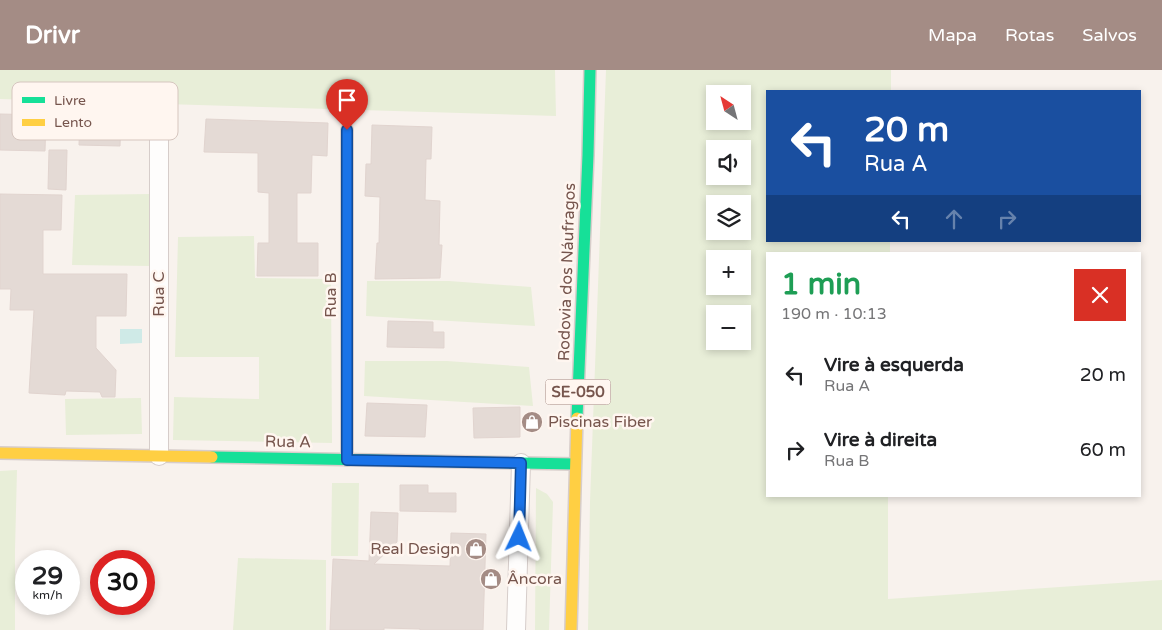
<!DOCTYPE html>
<html lang="pt">
<head>
<meta charset="utf-8">
<style>
	:root { --surface:#fff; --page:#f2f2f2; --text:#202124; --muted:#757577; --accent:#a48c85 }
	body { margin:0; font-family:"Varela Round",sans-serif; background:var(--page); color:var(--text); height:100vh; display:flex; flex-direction:column; font-size:19px; white-space:nowrap }
	* { box-sizing:border-box; margin:0 }
	p { font-size:16px; color:var(--muted) }
	.icon { flex:none; width:28px; height:28px; fill:none; stroke:currentColor; stroke-width:2; stroke-linecap:round; stroke-linejoin:round }
	.map { position:relative; flex:1; overflow:hidden }
	.panel { position:absolute; left:766px; top:182px; width:375px; height:245px; display:flex; flex-direction:column; background:var(--surface); border-radius:0px; box-shadow:0 2px 8px #0003 }
	.panel>* { flex:none }
	.banner { position:absolute; left:766px; top:20px; width:375px; height:152px; border-radius:0px; box-shadow:0 2px 8px #0003; background:#1a4fa0; color:#fff; overflow:hidden }
	.needle { width:32px; rotate:324deg }
	.buttons { position:absolute; left:706px; top:15px; display:grid; gap:10px }
	.buttons a { display:grid; place-items:center; width:45px; height:45px; border-radius:0px; background:var(--surface); box-shadow:0 2px 8px #0003; font-size:25px }
	.speed { position:absolute; left:15px; top:480px; display:flex; gap:10px; font-size:25px; font-weight:700; text-align:center }
	.speed>* { display:grid; place-content:center; width:65px; height:65px; border-radius:50%; background:var(--surface); box-shadow:0 2px 8px #0003; line-height:1 }
	.speed small { font-size:12px; font-weight:400 }
	.speed .limit { border:8px solid #d22; background:#fff; color:#111 }
	.pin { position:absolute; display:grid; place-items:center; width:42px; height:42px; color:#fff; margin:-51px -21px; border-radius:50% 50% 50% 0; rotate:-45deg; box-shadow:0 0 5px #0007 }
	.pin .icon { rotate:45deg }
	.me { position:absolute; width:55px; margin:-28px; rotate:2deg; stroke-linejoin:round; filter:drop-shadow(0 0 4px #0008) }
	.turn { display:flex; align-items:center; gap:18px; height:105px; padding:0 15px; font-size:22px }
	.turn .icon { width:65px; height:65px; stroke-width:2.5 }
	.turn b { display:block; font-size:35px; line-height:42px }
	.lanes { display:flex; align-items:center; height:48px; padding:0 15px; background:#0003; justify-content:center; gap:25px; direction:ltr }
	.lanes .off { opacity:.35 }
	.round { display:grid; place-items:center; flex:none; width:52px; height:52px; border-radius:0px; background:var(--page) }
	.head { display:flex; align-items:center; justify-content:space-between; height:85px; padding:0 15px }
	h1 { font-size:30px; font-weight:700; line-height:38px; color:#1e9e55 }
	ul { padding:0; list-style:none }
	li { display:flex; align-items:center; gap:15px; height:75px; padding:0 15px }
	li div { flex:1 }
	li b { display:block; font-size:19px }
	li em { font-style:normal }
	header { display:flex; align-items:center; gap:30px; box-sizing:border-box; height:70px; padding:0 25px; background:var(--accent); color:#fff }
	header strong { font-size:24px }
	nav { display:flex; gap:28px; margin-inline-start:auto; font-size:18px }
	.map>svg:first-child { display:block }
	.green { fill:#e8eed8; fill-rule:evenodd }
	.water { fill:#cfeae7 }
	.building { fill:#e4dad5; stroke:#e1d4cf }
	.lines { fill:none; stroke-linecap:round; stroke-linejoin:round }
	.street-casing { stroke:#d6cdca; stroke-width:20 }
	.fast-casing { stroke:#d7cdca; stroke-width:14 }
	.slow-casing { stroke:#d7cdca; stroke-width:14 }
	.street { stroke:#fefdfc; stroke-width:18 }
	.fast { stroke:#16e098; stroke-width:11 }
	.slow { stroke:#ffcf43; stroke-width:11 }
	.route-casing { stroke:#114b97; stroke-width:12 }
	.route { stroke:#1a73e8; stroke-width:9 }
	.labels { text-anchor:middle; dominant-baseline:central; stroke-width:5; stroke-linejoin:round; paint-order:stroke }
	.shield { fill:#fff6f0; stroke:#9f857e; stroke-width:1 }
	.shield-label { font-size:15px; font-weight:bold; fill:#76554d }
	.street-label { font-size:16px; fill:#76554d; stroke:#fff6f0 }
	.poi-label { font-size:16px; fill:#76554d; stroke:#fff6f0; text-anchor:start }
	.key { fill:#fff6f0; stroke:#d6c6bf; stroke-width:1 }
	.key-label { font-size:14px; fill:#76554d }
</style>
</head>
<body>
<header>
<strong>Drivr</strong>
<nav><a>Mapa</a><a>Rotas</a><a>Salvos</a></nav>
</header>
<div class="map">
<svg width="1162" height="560" viewBox="0 0 1162 560">
	<rect width="100%" height="100%" fill="#f8f2ed"/>
	<!-- green -->
	<g class="green">
		<polygon points="0,0 555,0 556,46 0,29"/>
		<path d="M606 0H891V21H768V171H890V184H768V426H888V529L1162 510V560H588L590 432ZM715 24H742V51H715ZM715 79H742V106H715ZM715 134H742V161H715ZM715 189H742V216H715ZM715 244H742V271H715Z"/>
		<polygon points="150,124 151,196 72,195 75,125"/>
		<polygon points="254,166 255,208 331,209 332,373 173,370 174,327 259,329 259,287 175,287 178,167"/>
		<polygon points="367,211 449,211 531,217 535,256 366,246"/>
		<polygon points="365,291 447,291 529,297 533,336 364,326"/>
		<polygon points="141,328 142,364 66,365 65,329"/>
		<polygon points="17,400 15,480 15,560 0,560 0,401"/>
		<polygon points="332,413 359,413 358,486 331,486"/>
		<polygon points="536,418 547,424 553,432 549,560 535,560"/>
		<polygon points="238,488 326,490 326,560 233,560"/>
	</g>
	<!-- water -->
	<polygon class="water" points="120,259 142,259 142,273 120,274"/>
	<!-- building -->
	<g class="building">
		<polygon points="0,44 46,45 45,81 0,80"/>
		<polygon points="80,47 121,48 120,76 79,75"/>
		<polygon points="206,49 328,53 327,86 312,85 311,123 297,123 297,173 318,173 318,206 257,206 258,173 269,173 269,123 258,122 258,83 204,82"/>
		<polygon points="372,55 432,57 431,89 426,89 425,130 440,131 439,175 442,175 440,208 375,209 377,173 379,173 380,127 365,126 366,94 371,94"/>
		<polygon points="49,80 67,80 66,120 48,119"/>
		<polygon points="0,124 62,125 61,160 43,160 43,204 127,204 126,246 96,246 96,278 116,300 115,327 102,327 100,322 66,321 65,325 29,323 34,240 10,240 11,219 0,219"/>
		<polygon points="388,251 433,252 433,262 444,262 444,278 387,277"/>
		<polygon points="367,333 427,335 425,367 365,366"/>
		<polygon points="520,337 520,367 474,368 473,338"/>
		<polygon points="400,415 428,415 428,423 456,423 456,442 400,441"/>
		<polygon points="371,442 398,443 397,472 374,494 450,496 451,463 486,464 483,560 420,560 420,559 384,558 384,560 330,560 333,489 369,491"/>
	</g>
	<g class="lines">
		<!-- street casing -->
		<g class="street-casing">
			<g id="street">
				<polyline points="159,386 159,61"/>
				<polyline points="516,560 521,393"/>
			</g>
		</g>
		<!-- fast casing -->
		<g class="fast-casing">
			<g id="fast">
				<polyline points="347,60 347,390"/>
				<polyline points="577,348 588,85 590,0"/>
				<polyline points="212,387 575,394"/>
			</g>
		</g>
		<!-- slow casing -->
		<g class="slow-casing">
			<g id="slow">
				<polyline points="0,383 212,387"/>
				<polyline points="571,560 577,348"/>
			</g>
		</g>
		<!-- street -->
		<use href="#street" class="street"/>
		<!-- fast -->
		<use href="#fast" class="fast"/>
		<!-- slow -->
		<use href="#slow" class="slow"/>
	</g>
	<g class="lines">
		<!-- route casing -->
		<g class="route-casing">
			<polyline id="route" points="347,60 347,390 521,393 519,467"/>
		</g>
		<!-- route -->
		<use href="#route" class="route"/>
	</g>
	<!-- icons -->
	<defs>
		<g id="shop-disc" transform="scale(1.125)"><circle r="9.5" fill="#a48c85" stroke="#fff6f0"/><path d="M-5-2.5h2.3a2.7 3.5 0 0 1 5.4 0H5L5.5 6h-11ZM-1.5-2.5h3a1.5 2.3 0 0 0-3 0Z" fill="#fff"/></g>
	</defs>
	<g fill-rule="evenodd">
		<use href="#shop-disc" x="532" y="352"/>
		<use href="#shop-disc" x="476" y="479"/>
		<use href="#shop-disc" x="491" y="509"/>
	</g>
	<g class="labels">
		<!-- shield labels -->
		<rect class="shield" x="545.5" y="309.5" width="65" height="25" rx="4"/>
		<g class="shield-label">
			<text x="578" y="322">SE-050</text>
		</g>
		<!-- street labels -->
		<g class="street-label">
			<text transform="translate(567 202) rotate(-88)">Rodovia dos Náufragos</text>
			<text transform="translate(159 224) rotate(-90)">Rua C</text>
			<text transform="translate(331 225) rotate(-90)">Rua B</text>
			<text transform="translate(288 372) rotate(1)">Rua A</text>
		</g>
		<!-- poi labels -->
		<g class="poi-label">
			<text x="548" y="352">Piscinas Fiber</text>
			<text x="460" y="479" text-anchor="end">Real Design</text>
			<text x="507" y="509">Âncora</text>
		</g>
	</g>
	<!-- legend -->
	<rect x="12" y="12" width="166" height="58" rx="8" class="key"/>
	<rect x="22" y="27" width="23" height="6" fill="#16e098"/>
	<rect x="22" y="49" width="23" height="7" fill="#ffcf43"/>
	<g class="key-label">
		<text x="54" y="35">Livre</text>
		<text x="54" y="57">Lento</text>
	</g>
</svg>
<div class="buttons">
<a><svg class="needle" viewBox="-14 -14 28 28"><path d="M0-13l5 13h-10z" fill="#e53935"/><path d="M0 13l5-13h-10z" fill="#757577"/></svg></a>
<a><svg class="icon" aria-label="sound" viewBox="0 0 24 24"><path d="M4 9h4l5-4v14l-5-4H4zM17 9q2 3 0 6"/></svg></a>
<a><svg class="icon" aria-label="layers" viewBox="0 0 24 24"><path d="M12 4l9 5-9 5-9-5zM3 14l9 5 9-5"/></svg></a>
<a>+</a>
<a>−</a>
</div>
<div class="speed"><div>29<small>km/h</small></div><div class="limit">30</div></div>
<div class="pin" style="left:347px;top:60px;background:#d93025"><svg class="icon" aria-label="arrive" viewBox="0 0 24 24"><path d="M6 21V4h12l-3 4 3 4H6"/></svg></div>
<svg class="me" style="left:519px;top:467px" viewBox="-20 -20 40 40"><path d="M0-17L14 15 0 8-14 15z" fill="#1a73e8" stroke="#fff" stroke-width="4"/></svg>
<div class="banner">
<div class="turn"><svg class="icon" aria-label="left" viewBox="0 0 24 24"><path d="M17 20v-9H6M10 6l-5 5 5 5"/></svg><div><b>20 m</b>Rua A</div></div>
<div class="lanes"><svg class="icon" aria-label="left" viewBox="0 0 24 24"><path d="M17 20v-9H6M10 6l-5 5 5 5"/></svg><svg class="icon off" aria-label="ahead" viewBox="0 0 24 24"><path d="M12 20V5M6 11l6-6 6 6"/></svg><svg class="icon off" aria-label="right" viewBox="0 0 24 24"><path d="M7 20v-9h11M14 6l5 5-5 5"/></svg></div>
</div>
<section class="panel">
<div class="head"><div><h1>1 min</h1><p>190 m · 10:13</p></div><a class="round" style="background:#d93025;color:#fff"><svg class="icon" aria-label="close" viewBox="0 0 24 24"><path d="M6 6l12 12M18 6L6 18"/></svg></a></div>
<ul>
<li><svg class="icon" aria-label="left" viewBox="0 0 24 24"><path d="M17 20v-9H6M10 6l-5 5 5 5"/></svg><div><b>Vire à esquerda</b><p>Rua A</p></div><em>20 m</em></li>
<li><svg class="icon" aria-label="right" viewBox="0 0 24 24"><path d="M7 20v-9h11M14 6l5 5-5 5"/></svg><div><b>Vire à direita</b><p>Rua B</p></div><em>60 m</em></li>
</ul>
</section>
</div>
</body>
</html>
